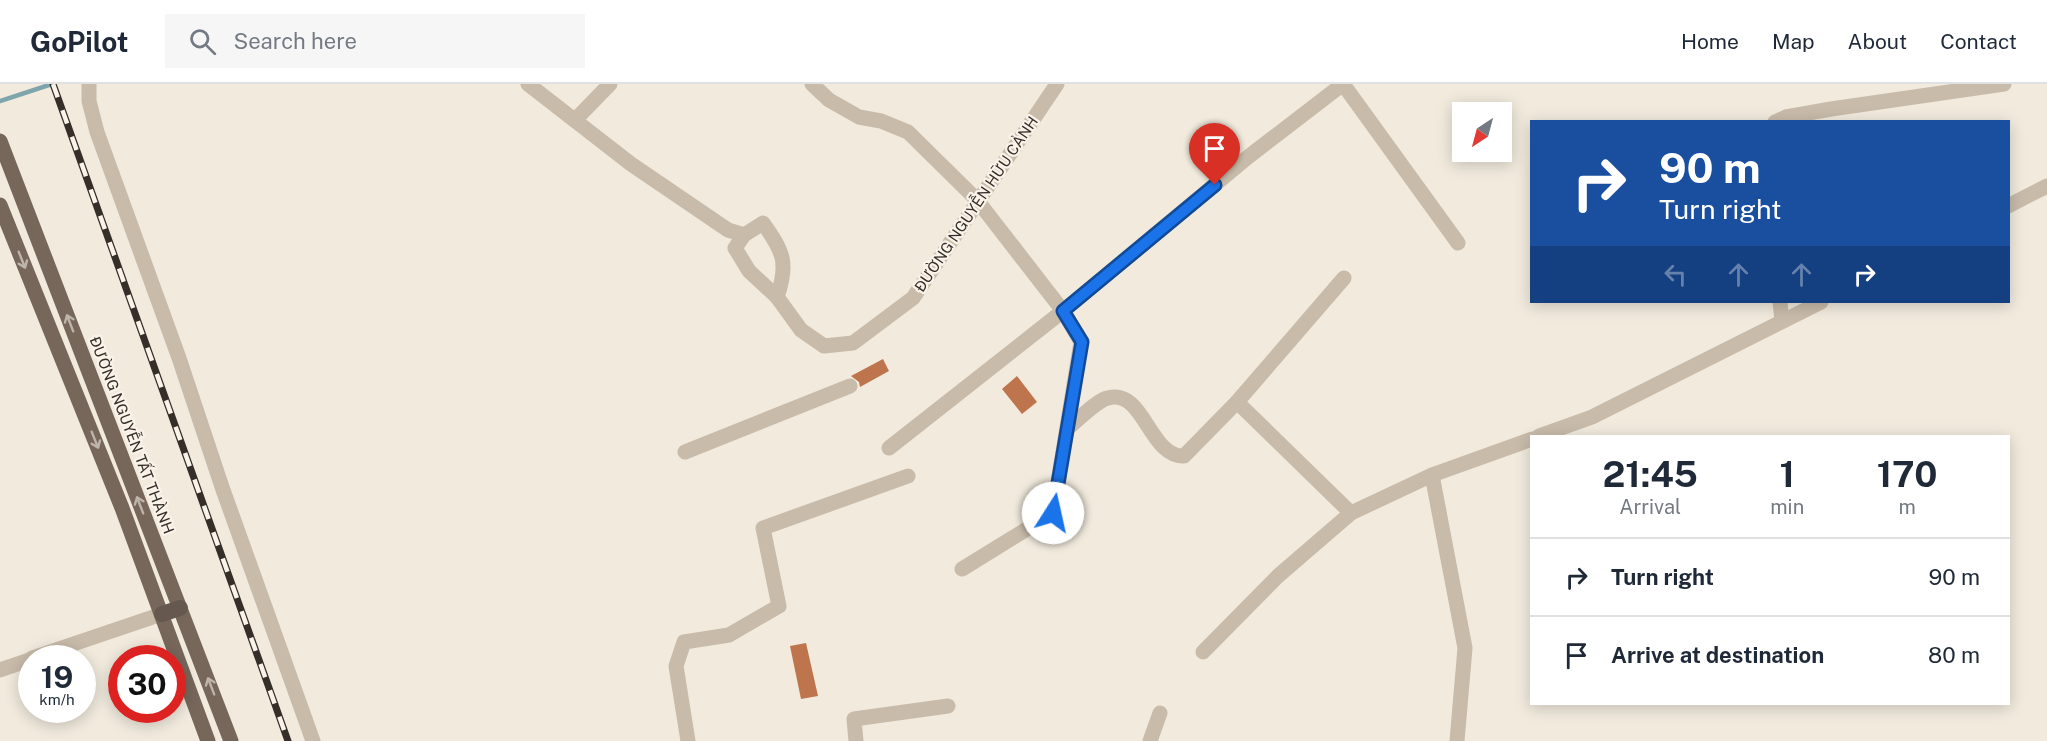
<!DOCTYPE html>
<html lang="en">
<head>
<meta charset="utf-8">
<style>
	:root { --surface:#fff; --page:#f6f6f7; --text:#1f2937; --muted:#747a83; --line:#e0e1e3 }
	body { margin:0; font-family:"Public Sans",sans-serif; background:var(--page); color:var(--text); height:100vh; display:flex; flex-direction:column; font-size:22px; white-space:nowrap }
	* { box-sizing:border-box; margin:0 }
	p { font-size:20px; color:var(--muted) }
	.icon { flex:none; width:33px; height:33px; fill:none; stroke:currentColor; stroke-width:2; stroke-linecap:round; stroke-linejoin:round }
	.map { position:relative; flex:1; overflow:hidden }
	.details { position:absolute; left:1530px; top:351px; width:480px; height:270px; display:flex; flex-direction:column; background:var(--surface); border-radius:0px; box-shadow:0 3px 15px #0003 }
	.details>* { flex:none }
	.hud { position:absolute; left:1530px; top:36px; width:480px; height:183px; border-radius:0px; box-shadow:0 3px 15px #0003; background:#1a4fa0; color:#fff; overflow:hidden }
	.needle { width:39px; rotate:216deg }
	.tools { position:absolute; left:1452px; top:18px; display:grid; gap:12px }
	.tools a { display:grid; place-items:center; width:60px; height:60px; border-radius:0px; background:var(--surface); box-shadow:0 3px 15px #0003; font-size:30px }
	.speed { position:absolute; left:18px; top:561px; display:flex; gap:12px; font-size:30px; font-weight:700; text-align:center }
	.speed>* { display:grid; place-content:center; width:78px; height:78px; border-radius:50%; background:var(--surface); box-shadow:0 3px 15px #0003; line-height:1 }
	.speed small { font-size:15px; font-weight:400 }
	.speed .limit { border:9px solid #d22; background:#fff; color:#111 }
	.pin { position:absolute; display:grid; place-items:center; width:51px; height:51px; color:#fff; margin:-62px -26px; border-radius:50% 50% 50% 0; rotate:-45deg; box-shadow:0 0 6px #0007 }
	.pin .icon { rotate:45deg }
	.me { position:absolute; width:66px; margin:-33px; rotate:10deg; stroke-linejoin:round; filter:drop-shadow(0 0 4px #0008) }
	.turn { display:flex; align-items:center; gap:21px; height:126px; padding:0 30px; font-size:27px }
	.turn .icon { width:78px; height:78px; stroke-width:2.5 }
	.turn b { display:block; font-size:42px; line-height:51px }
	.lanes { display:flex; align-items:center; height:57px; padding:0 30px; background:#0003; justify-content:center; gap:30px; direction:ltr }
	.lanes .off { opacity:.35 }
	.eta { display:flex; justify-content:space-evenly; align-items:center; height:102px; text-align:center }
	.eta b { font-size:36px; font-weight:700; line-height:42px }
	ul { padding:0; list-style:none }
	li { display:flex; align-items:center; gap:18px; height:78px; padding:0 30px; border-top:2px solid var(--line) }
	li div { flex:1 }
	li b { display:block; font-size:22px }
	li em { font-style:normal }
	header { display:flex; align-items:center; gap:36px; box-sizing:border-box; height:84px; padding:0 30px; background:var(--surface); border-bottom:2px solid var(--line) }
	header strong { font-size:28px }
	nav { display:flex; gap:33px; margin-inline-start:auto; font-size:21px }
	.search { width:420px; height:54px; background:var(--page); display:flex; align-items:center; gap:15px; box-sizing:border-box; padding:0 21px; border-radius:0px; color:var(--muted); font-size:22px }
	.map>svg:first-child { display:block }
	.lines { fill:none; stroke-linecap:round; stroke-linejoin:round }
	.stream { stroke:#7ea5ac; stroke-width:4.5 }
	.building { fill:#be754e }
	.minor { stroke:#c8bbaa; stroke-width:15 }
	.primary { stroke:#77675b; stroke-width:15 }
	.trunk { stroke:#66584e; stroke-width:16 }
	.rail-casing { stroke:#362e29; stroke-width:7 }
	.rail { stroke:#f9f3ea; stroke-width:4.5; stroke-dasharray:14; stroke-linecap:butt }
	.oneway { stroke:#beb4aa }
	.route-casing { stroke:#114b97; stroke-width:15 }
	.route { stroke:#1a73e8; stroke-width:10 }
	.labels { text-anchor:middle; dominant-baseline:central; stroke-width:4.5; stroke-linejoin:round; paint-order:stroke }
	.street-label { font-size:15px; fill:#362e29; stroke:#f9f3ea }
</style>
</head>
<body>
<header>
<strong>GoPilot</strong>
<div class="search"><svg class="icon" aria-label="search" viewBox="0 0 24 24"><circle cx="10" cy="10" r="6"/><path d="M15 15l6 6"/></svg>Search here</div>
<nav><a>Home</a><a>Map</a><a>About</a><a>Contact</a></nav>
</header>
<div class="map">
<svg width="2047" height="657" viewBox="0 0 2047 657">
	<rect width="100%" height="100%" fill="#f1eadd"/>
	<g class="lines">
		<!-- stream -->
		<polyline class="stream" points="0,17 52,0"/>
	</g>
	<!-- building -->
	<g class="building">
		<polygon points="883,275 889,287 860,303 859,298 851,292"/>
		<polygon points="1017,292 1037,318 1022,330 1002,305"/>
		<polygon points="806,559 818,612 801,615 790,562"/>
	</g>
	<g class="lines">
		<!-- minor -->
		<g class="minor">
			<polyline points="89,0 89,17 97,48 179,274 222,403 313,657"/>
			<path d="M528 0 631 80 728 146 744 151 763 139C783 167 789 179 777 213L801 246 824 262 853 259 913 214 1057 0"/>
			<polyline points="812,0 829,16 859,33 881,37 908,48 977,116 1063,227 1081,258 1053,429 962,485"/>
			<polyline points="1343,0 1458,159"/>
			<polyline points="575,36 610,0"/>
			<polyline points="1775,38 1786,33 1831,25 2004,0"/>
			<polyline points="2008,122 2047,102"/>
			<polyline points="744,151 735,164 749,187 777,213"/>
			<polyline points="1780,218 1782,237"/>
			<polyline points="1237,318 1351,429"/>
			<path d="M1067 345C1077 337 1097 316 1108 314 1144 304 1149 373 1184 372L1237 318 1344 194"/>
			<polyline points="1539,352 1592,333 1821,218"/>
			<polyline points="889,364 1063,227 1248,73 1343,0"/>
			<polyline points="685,368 850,302"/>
			<polyline points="1432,391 1465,564 1457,657"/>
			<polyline points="1203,568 1278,492 1351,429 1432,391 1532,355"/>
			<polyline points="32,574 162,530"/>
			<polyline points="0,586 32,575"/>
			<polyline points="688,657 676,582 684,558 729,551 779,522 763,444 908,392"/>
			<polyline points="856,657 854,635 948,622"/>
			<polyline points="1150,657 1160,629"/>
		</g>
		<!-- primary -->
		<g class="primary">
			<polyline points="0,57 231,657"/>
			<polyline points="0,121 122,424 208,657"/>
		</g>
		<!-- trunk -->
		<polyline class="trunk" points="162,530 180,524"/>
		<!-- rail casing -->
		<g class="rail-casing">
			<polyline id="rail" points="53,0 288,657"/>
		</g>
		<!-- rail -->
		<use href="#rail" class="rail"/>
	</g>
	<!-- one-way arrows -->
	<defs><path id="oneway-shaft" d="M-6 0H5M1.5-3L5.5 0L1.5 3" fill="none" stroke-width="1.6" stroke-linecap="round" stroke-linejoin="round" transform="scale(1.5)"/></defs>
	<g class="oneway">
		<use href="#oneway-shaft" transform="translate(22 176) rotate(68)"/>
		<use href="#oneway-shaft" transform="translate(70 239) rotate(-111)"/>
		<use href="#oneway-shaft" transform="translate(95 356) rotate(68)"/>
		<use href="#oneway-shaft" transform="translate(140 421) rotate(-111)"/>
		<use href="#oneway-shaft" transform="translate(211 602) rotate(-111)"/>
	</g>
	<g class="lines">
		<!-- route casing -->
		<g class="route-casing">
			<polyline id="route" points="1053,429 1082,258 1063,227 1215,101"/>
		</g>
		<!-- route -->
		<use href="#route" class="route"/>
	</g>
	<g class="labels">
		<!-- street labels -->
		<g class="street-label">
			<text transform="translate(976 120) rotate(-56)">ĐƯỜNG NGUYỄN HỮU CẢNH</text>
			<text transform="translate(132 351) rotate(69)">ĐƯỜNG NGUYỄN TẤT THÀNH</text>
		</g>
	</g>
</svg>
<div class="tools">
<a><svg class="needle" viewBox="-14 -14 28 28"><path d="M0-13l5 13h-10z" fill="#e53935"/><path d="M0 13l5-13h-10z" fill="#747a83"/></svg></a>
</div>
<div class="speed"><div>19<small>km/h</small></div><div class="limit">30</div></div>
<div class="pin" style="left:1215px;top:101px;background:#d93025"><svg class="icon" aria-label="arrive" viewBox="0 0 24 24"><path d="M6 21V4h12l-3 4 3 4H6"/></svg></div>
<svg class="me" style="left:1053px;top:429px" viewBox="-20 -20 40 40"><circle r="19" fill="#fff"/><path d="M0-13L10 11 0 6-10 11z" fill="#1a73e8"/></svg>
<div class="hud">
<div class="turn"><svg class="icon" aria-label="right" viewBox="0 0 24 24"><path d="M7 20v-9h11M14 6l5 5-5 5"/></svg><div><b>90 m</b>Turn right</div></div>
<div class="lanes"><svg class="icon off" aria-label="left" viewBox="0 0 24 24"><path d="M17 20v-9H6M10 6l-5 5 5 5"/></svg><svg class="icon off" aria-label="ahead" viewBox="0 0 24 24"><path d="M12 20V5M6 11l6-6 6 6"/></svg><svg class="icon off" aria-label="ahead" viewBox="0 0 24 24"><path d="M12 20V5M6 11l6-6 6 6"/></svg><svg class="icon" aria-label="right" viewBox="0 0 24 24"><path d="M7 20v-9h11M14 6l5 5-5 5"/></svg></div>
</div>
<section class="details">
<div class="eta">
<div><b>21:45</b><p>Arrival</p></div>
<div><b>1</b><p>min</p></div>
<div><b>170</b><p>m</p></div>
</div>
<ul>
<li><svg class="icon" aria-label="right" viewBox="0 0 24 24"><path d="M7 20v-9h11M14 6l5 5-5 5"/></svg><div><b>Turn right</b></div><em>90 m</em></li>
<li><svg class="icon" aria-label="arrive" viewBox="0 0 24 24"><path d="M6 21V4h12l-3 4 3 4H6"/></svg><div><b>Arrive at destination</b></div><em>80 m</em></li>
</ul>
</section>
</div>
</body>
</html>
